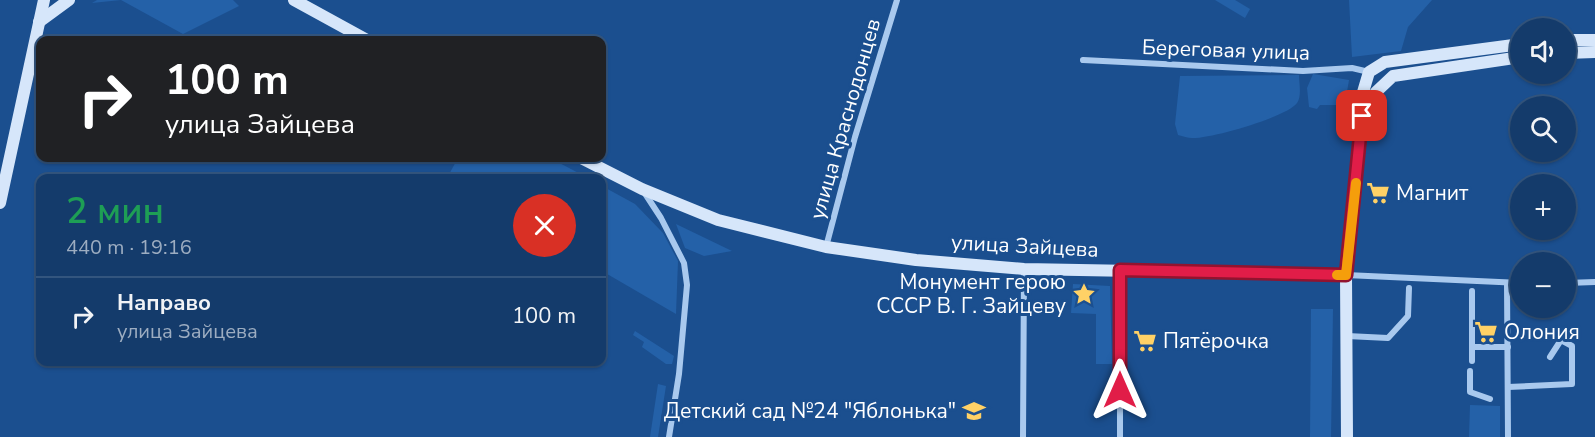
<!DOCTYPE html>
<html lang="ru">
<head>
<meta charset="utf-8">
<style>
	:root { --surface:#143b6b; --page:#1d4271; --text:#f1f3f6; --muted:#9dadc1; --line:#33557e }
	body { margin:0; font-family:"Nunito Sans",sans-serif; background:var(--page); color:var(--text); height:100vh; display:flex; flex-direction:column; font-size:22px; white-space:nowrap }
	* { box-sizing:border-box; margin:0 }
	p { font-size:20px; color:var(--muted) }
	.icon { flex:none; width:33px; height:33px; fill:none; stroke:currentColor; stroke-width:2; stroke-linecap:round; stroke-linejoin:round }
	.map { position:relative; flex:1; overflow:hidden }
	.details { position:absolute; left:36px; top:174px; width:570px; height:192px; display:flex; flex-direction:column; background:var(--surface); border-radius:12px; box-shadow:0 2px 4px #0004,0 0 0 2px var(--line) }
	.details>* { flex:none }
	.banner { position:absolute; left:36px; top:36px; width:570px; height:126px; border-radius:12px; box-shadow:0 2px 4px #0004,0 0 0 2px var(--line); background:#202124; color:#fff; overflow:hidden }
	.buttons { position:absolute; left:1510px; top:18px; display:grid; gap:12px }
	.buttons a { display:grid; place-items:center; width:66px; height:66px; border-radius:50%; background:var(--surface); box-shadow:0 2px 4px #0004,0 0 0 2px var(--line); font-size:30px }
	.pin { position:absolute; display:grid; place-items:center; width:51px; height:51px; color:#fff; margin:-26px; border-radius:12px; box-shadow:0 3px 9px #0006 }
	.me { position:absolute; width:66px; margin:-33px; rotate:0deg; stroke-linejoin:round; filter:drop-shadow(0 0 4px #0008) }
	.turn { display:flex; align-items:center; gap:21px; height:126px; padding:0 30px; font-size:27px }
	.turn .icon { width:78px; height:78px; stroke-width:2.5 }
	.turn b { display:block; font-size:42px; line-height:51px }
	.round { display:grid; place-items:center; flex:none; width:63px; height:63px; border-radius:32px; background:var(--page) }
	.headline { display:flex; align-items:center; justify-content:space-between; height:102px; padding:0 30px }
	h1 { font-size:36px; font-weight:600; line-height:45px; color:#1e9e55 }
	ul { padding:0; list-style:none }
	li { display:flex; align-items:center; gap:18px; height:78px; padding:0 30px; border-top:2px solid var(--line) }
	li div { flex:1 }
	li b { display:block; font-size:22px }
	li em { font-style:normal }
	.map>svg:first-child { display:block }
	.green { fill:#2461a8 }
	.lines { fill:none; stroke-linecap:round; stroke-linejoin:round }
	.street { stroke:#a9c9ee; stroke-width:6 }
	.secondary { stroke:#d6e6fa; stroke-width:12 }
	.route-casing { stroke:#92132f; stroke-width:15 }
	.route { stroke:#e11d48; stroke-width:10 }
	.slow { stroke:#f59e0b; stroke-width:10 }
	.labels { text-anchor:middle; dominant-baseline:central; stroke-width:6; stroke-linejoin:round; paint-order:stroke }
	.street-label { font-size:21px; fill:#fff; stroke:#1b4f8f }
	.poi-label { font-size:21px; fill:#fff; stroke:#1b4f8f; text-anchor:start }
</style>
</head>
<body>
<div class="map">
<svg width="1595" height="437" viewBox="0 0 1595 437">
	<rect width="100%" height="100%" fill="#1b4f8f"/>
	<!-- green -->
	<g class="green">
		<polygon points="97,0 233,0 239,6 183,34 121,0 92,3"/>
		<polygon points="1215,0 1235,0 1250,9 1245,18"/>
		<polygon points="1349,0 1432,0 1408,27 1401,51 1352,57"/>
		<polygon points="1313,74 1349,80 1341,127 1341,105 1320,105 1317,109 1309,107 1307,88"/>
		<path d="M1299 75C1299 83 1302 96 1297 103 1287 117 1210 139 1192 138 1188 138 1183 136 1178 135L1175 124 1180 76Z"/>
		<polygon points="458,158 550,158 588,178 447,178"/>
		<polygon points="602,186 635,204 663,233 678,261 676,314 602,271"/>
		<polygon points="676,224 732,251 704,256 685,248"/>
		<polygon points="1073,284 1110,286 1112,364 1096,364 1096,314 1071,313"/>
		<polygon points="1311,309 1333,309 1331,437 1310,437"/>
		<polygon points="635,331 674,356 672,364 666,364 642,347 644,342 633,335"/>
		<polygon points="658,384 666,386 658,437 650,437"/>
		<polygon points="1470,405 1500,406 1500,437 1469,437"/>
	</g>
	<g class="lines">
		<!-- street -->
		<g class="street">
			<polyline points="1083,60 1303,71 1352,68 1369,72"/>
			<polyline points="644,192 661,218 684,263 687,285 679,374 669,437"/>
			<polyline points="826,247 855,137 897,0"/>
			<polyline points="1346,275 1521,283"/>
			<polyline points="1507,283 1508,437"/>
			<polyline points="1566,283 1595,282"/>
			<polyline points="1347,336 1388,338 1408,316 1409,288"/>
			<polyline points="1472,347 1508,347"/>
			<polyline points="1472,361 1472,291"/>
			<polyline points="1470,371 1470,392 1490,399"/>
			<polyline points="1508,387 1572,384 1572,346 1561,340 1550,357"/>
			<polyline points="1023,437 1024,269"/>
			<polyline points="1120,437 1120,270"/>
		</g>
		<!-- secondary -->
		<g class="secondary">
			<polyline points="294,0 367,40"/>
			<polyline points="39,22 69,0"/>
			<polyline points="1566,40 1595,40"/>
			<polyline points="1566,53 1595,52"/>
			<polyline points="1363,115 1376,92 1393,76 1521,57"/>
			<polyline points="581,158 642,189 718,220 826,247 916,260 1024,269 1346,275"/>
			<polyline points="0,203 44,0"/>
			<polyline points="1347,437 1346,275 1362,116 1361,99 1369,72 1385,62 1521,44"/>
		</g>
	</g>
	<g class="lines">
		<!-- route casing -->
		<g class="route-casing">
			<polyline id="route" points="1120,390 1120,270 1346,275 1362,116"/>
		</g>
		<!-- route -->
		<use href="#route" class="route"/>
		<!-- slow -->
		<polyline class="slow" points="1337,275 1346,275 1356,183"/>
	</g>
	<!-- icons -->
	<defs>
		<g id="supermarket-bare" transform="scale(1.8)"><path d="M-6-5.5h2.5l.6 2H6L4.5 2H-2.5L-4.4-4H-6ZM-1.5 3.2a1.3 1.3 0 1 0 .1 0ZM3 3.2a1.3 1.3 0 1 0 .1 0Z" fill="#ffd166" stroke="#1b4f8f" stroke-width="2.5" paint-order="stroke"/></g>
		<g id="sight-bare" transform="scale(1.8)"><path d="M0-6L1.8-2.2L6-1.7L2.9 1.2L3.7 5.4L0 3.3L-3.7 5.4L-2.9 1.2L-6-1.7L-1.8-2.2Z" fill="#ffd166" stroke="#1b4f8f" stroke-width="2.5" paint-order="stroke"/></g>
		<g id="school-bare" transform="scale(1.8)"><path d="M0-5L7-2L0 1L-7-2ZM-4 1L0 2.5L4 1V4Q0 6-4 4Z" fill="#ffd166" stroke="#1b4f8f" stroke-width="2.5" paint-order="stroke"/></g>
	</defs>
	<g fill-rule="evenodd">
		<use href="#supermarket-bare" x="1378" y="193"/>
		<use href="#sight-bare" x="1084" y="294"/>
		<use href="#supermarket-bare" x="1486" y="332"/>
		<use href="#supermarket-bare" x="1145" y="341"/>
		<use href="#school-bare" x="974" y="411"/>
	</g>
	<g class="labels">
		<!-- street labels -->
		<g class="street-label">
			<text transform="translate(1226 50) rotate(2)">Береговая улица</text>
			<text transform="translate(845 119) rotate(-74)">улица Краснодонцев</text>
			<text transform="translate(1025 246) rotate(3)">улица Зайцева</text>
		</g>
		<!-- poi labels -->
		<g class="poi-label">
			<text x="1396" y="193">Магнит</text>
			<text x="1066" y="282" text-anchor="end">Монумент герою<tspan x="1066" dy="24">СССР В. Г. Зайцеву</tspan></text>
			<text x="1504" y="332">Олония</text>
			<text x="1163" y="341">Пятёрочка</text>
			<text x="956" y="411" text-anchor="end">Детский сад №24 "Яблонька"</text>
		</g>
	</g>
</svg>
<div class="buttons">
<a><svg class="icon" aria-label="sound" viewBox="0 0 24 24"><path d="M4 9h4l5-4v14l-5-4H4zM17 9q2 3 0 6"/></svg></a>
<a><svg class="icon" aria-label="search" viewBox="0 0 24 24"><circle cx="10" cy="10" r="6"/><path d="M15 15l6 6"/></svg></a>
<a>+</a>
<a>−</a>
</div>
<div class="pin" style="left:1362px;top:116px;background:#d93025"><svg class="icon" aria-label="arrive" viewBox="0 0 24 24"><path d="M6 21V4h12l-3 4 3 4H6"/></svg></div>
<svg class="me" style="left:1120px;top:390px" viewBox="-20 -20 40 40"><path d="M0-17L14 15 0 8-14 15z" fill="#e11d48" stroke="#fff" stroke-width="4"/></svg>
<div class="banner">
<div class="turn"><svg class="icon" aria-label="right" viewBox="0 0 24 24"><path d="M7 20v-9h11M14 6l5 5-5 5"/></svg><div><b>100 m</b>улица Зайцева</div></div>
</div>
<section class="details">
<div class="headline"><div><h1>2 мин</h1><p>440 m · 19:16</p></div><a class="round" style="background:#d93025;color:#fff"><svg class="icon" aria-label="close" viewBox="0 0 24 24"><path d="M6 6l12 12M18 6L6 18"/></svg></a></div>
<ul>
<li><svg class="icon" aria-label="right" viewBox="0 0 24 24"><path d="M7 20v-9h11M14 6l5 5-5 5"/></svg><div><b>Направо</b><p>улица Зайцева</p></div><em>100 m</em></li>
</ul>
</section>
</div>
</body>
</html>
